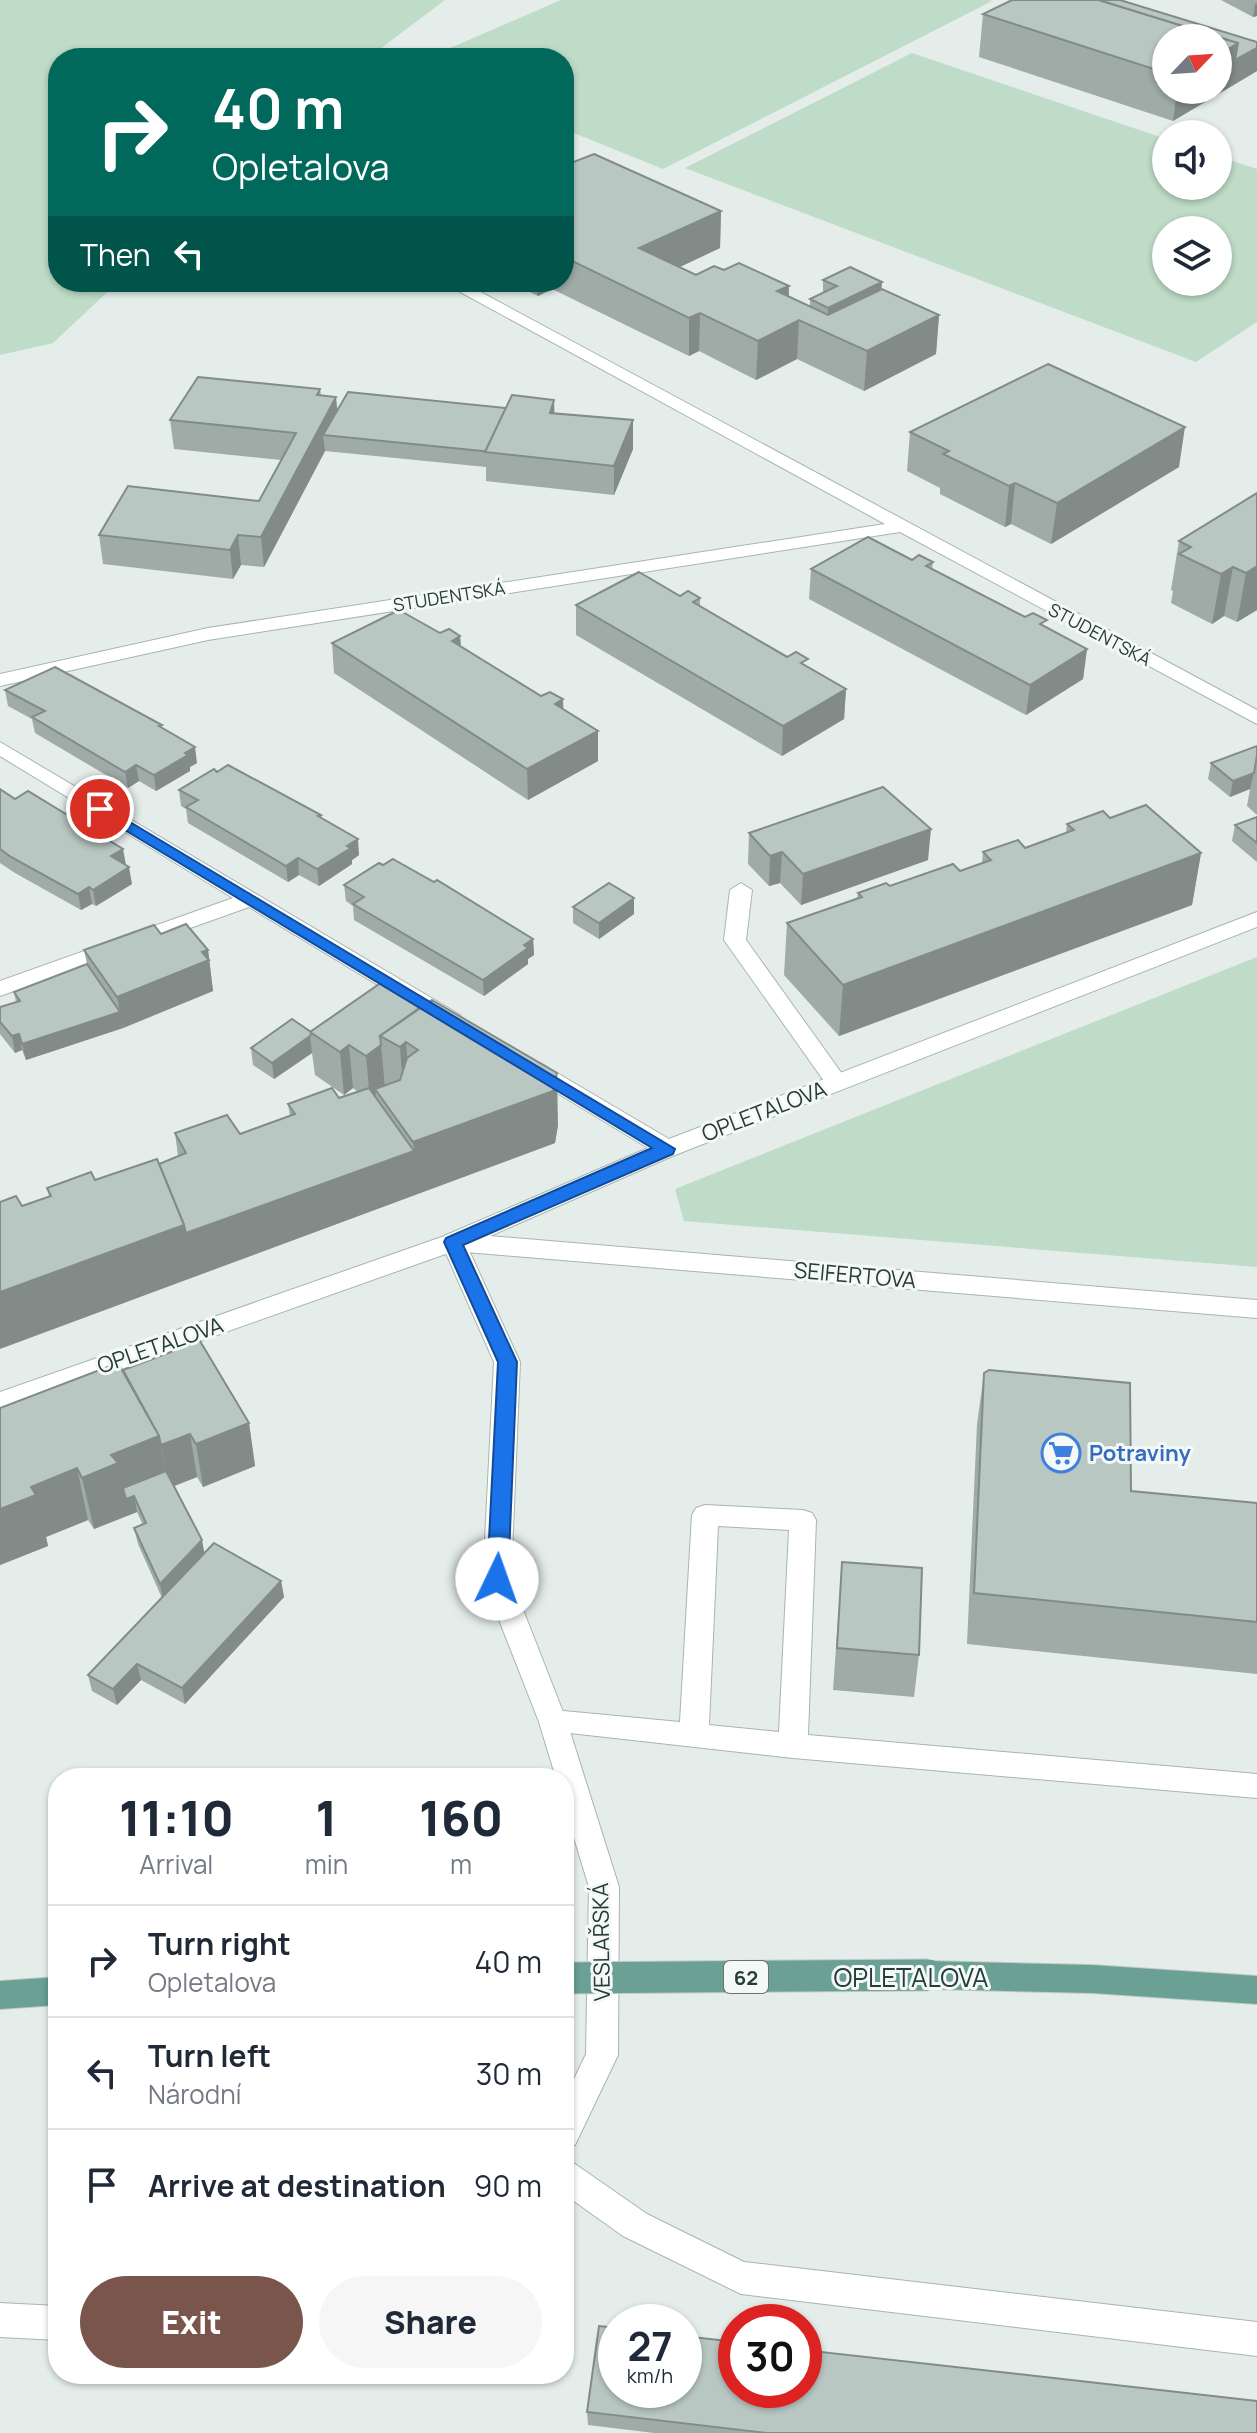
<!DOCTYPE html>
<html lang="en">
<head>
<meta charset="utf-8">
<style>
	:root { --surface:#fff; --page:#f6f6f7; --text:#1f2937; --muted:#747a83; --line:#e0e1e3; --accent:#7a554c }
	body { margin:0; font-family:Manrope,sans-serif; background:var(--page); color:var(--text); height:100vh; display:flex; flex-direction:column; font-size:30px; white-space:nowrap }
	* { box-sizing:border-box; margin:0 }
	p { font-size:26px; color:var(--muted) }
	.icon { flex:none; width:44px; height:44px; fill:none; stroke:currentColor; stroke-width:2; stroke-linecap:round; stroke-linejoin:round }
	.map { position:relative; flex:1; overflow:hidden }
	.details { position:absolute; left:48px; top:1768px; width:526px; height:616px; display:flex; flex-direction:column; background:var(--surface); border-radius:32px; box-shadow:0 2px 6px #0004 }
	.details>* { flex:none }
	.guide { position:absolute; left:48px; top:48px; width:526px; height:244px; border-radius:32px; box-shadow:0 2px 6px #0004; background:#00695c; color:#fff; overflow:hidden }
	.needle { width:52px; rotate:65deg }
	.fabs { position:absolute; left:1152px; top:24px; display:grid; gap:16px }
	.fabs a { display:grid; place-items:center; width:80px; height:80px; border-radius:50%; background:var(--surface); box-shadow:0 2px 6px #0004; font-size:40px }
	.speed { position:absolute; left:598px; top:2304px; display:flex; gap:16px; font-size:40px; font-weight:700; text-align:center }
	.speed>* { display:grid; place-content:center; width:104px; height:104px; border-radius:50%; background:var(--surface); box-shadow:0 2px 6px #0004; line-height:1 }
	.speed small { font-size:20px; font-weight:400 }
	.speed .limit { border:12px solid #d22; background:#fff; color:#111 }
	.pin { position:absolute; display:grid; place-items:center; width:68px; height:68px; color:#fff; margin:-34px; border:4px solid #fff; border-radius:50%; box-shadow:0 2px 8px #0007 }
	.me { position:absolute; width:88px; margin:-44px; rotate:3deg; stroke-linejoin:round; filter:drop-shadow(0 0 6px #0008) }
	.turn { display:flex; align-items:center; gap:28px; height:168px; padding:0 32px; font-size:36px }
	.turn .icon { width:104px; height:104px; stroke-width:2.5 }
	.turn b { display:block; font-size:56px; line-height:68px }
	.then { display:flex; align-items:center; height:76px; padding:0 32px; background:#0003; gap:16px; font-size:30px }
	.eta { display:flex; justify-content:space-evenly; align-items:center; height:136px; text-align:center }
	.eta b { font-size:48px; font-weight:800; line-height:56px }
	.cta { display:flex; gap:16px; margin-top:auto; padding:16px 32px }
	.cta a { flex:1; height:92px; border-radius:48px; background:var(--accent); color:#fff; font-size:32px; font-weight:800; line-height:92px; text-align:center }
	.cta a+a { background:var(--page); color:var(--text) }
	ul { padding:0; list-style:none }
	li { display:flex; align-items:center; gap:24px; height:112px; padding:0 32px; border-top:2px solid var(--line) }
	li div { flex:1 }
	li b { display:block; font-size:30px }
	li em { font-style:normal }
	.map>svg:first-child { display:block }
	.green { fill:#bedcc7; fill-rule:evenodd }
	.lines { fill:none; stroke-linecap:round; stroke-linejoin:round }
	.service-casing { stroke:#a7b5b0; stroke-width:2 }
	.minor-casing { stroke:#a7b5b0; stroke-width:2 }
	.tertiary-casing { stroke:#a7b5b0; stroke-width:2 }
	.primary-casing { stroke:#c2c9c7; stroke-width:2 }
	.service { fill:#fff; fill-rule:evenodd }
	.minor { fill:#fff; fill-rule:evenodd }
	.tertiary { fill:#fff; fill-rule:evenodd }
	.primary { fill:#6ba094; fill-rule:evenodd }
	.primary-bridge-casing { stroke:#c2c9c7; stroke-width:33; stroke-linecap:butt }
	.primary-bridge { stroke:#6ba094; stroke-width:31 }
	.wall { fill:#9faba7; fill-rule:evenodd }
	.shaded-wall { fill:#828b88 }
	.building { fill:#b9c7c2; stroke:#828b88; stroke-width:2 }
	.route { fill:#1a73e8; stroke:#114b97; stroke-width:2 }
	.labels { text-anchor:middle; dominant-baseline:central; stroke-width:6; stroke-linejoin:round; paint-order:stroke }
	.far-street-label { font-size:18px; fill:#243d38; stroke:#f4f9f7 }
	.shield { fill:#f4f9f7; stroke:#627571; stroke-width:2 }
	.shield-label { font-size:20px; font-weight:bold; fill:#243d38 }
	.street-label { font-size:22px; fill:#243d38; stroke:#f4f9f7 }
	.shop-label { font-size:22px; font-weight:bold; fill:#366cbe; stroke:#f4f9f7; text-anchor:start }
	.near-street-label { font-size:26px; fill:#243d38; stroke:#f4f9f7 }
</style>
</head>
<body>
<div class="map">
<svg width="1257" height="2433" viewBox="0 0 1257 2433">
	<rect width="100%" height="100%" fill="#e4ede9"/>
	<!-- green -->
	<g class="green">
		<polygon points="0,0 445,0 368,58 58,58 58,282 118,282 53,343 0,355"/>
		<polygon points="561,0 988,0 992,1 663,169 564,129 564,58 427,58"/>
		<path d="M912 53 1166 139V186H1218V156L1257 169V322L1196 362 685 168ZM1166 230H1218V282H1166Z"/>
		<polygon points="1257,957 1257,1267 684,1221 675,1189"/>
	</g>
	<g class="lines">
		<!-- service casing -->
		<g class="service-casing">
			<g id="service">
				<polygon points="741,883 752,890 746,940 845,1078 848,1083 845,1088 829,1088 724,940 730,890"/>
				<path d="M705 1505 803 1510 812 1513 816 1520 808 1735 1257 1774V1798L793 1758 543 1730 539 1722 543 1714 553 1710 680 1722 692 1515 696 1508ZM718 1526 789 1530 779 1732 709 1725Z"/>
				<polygon points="564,2160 575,2164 647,2214 744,2262 1257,2322 1257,2356 741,2294 623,2236 564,2194"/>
			</g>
		</g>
		<!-- minor casing -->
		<g class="minor-casing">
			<g id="minor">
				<polygon points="442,282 462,282 1257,710 1257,724 900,532 208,640 0,686 0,674 208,628 885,524"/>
				<polygon points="0,742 460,1015 463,1020 460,1025 444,1025 249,907 0,996 0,981 233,898 0,756"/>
				<polygon points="1257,912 1257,927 675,1155 467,1246 520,1362 511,1579 567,1722 619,1887 618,2055 575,2145 564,2149 564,2100 586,2054 589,1887 564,1805 564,1778 556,1778 539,1722 483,1579 494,1362 441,1242 444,1236 648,1148 524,1073 521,1068 524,1063 540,1063 669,1139"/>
				<polygon points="0,2303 58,2306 58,2340 0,2337"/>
			</g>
		</g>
		<!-- tertiary casing -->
		<g class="tertiary-casing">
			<polygon id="tertiary" points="453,1233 1257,1300 1257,1318 454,1251 0,1412 0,1392"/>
		</g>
		<!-- primary casing -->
		<g class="primary-casing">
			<g id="primary">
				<polygon points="928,1961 1092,1965 1257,1976 1257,2004 1092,1993 928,1989 917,1985 913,1975 917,1965"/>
				<polygon points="58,1977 58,2005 0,2009 0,1981"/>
			</g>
		</g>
		<!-- service -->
		<use href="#service" class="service"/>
		<!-- minor -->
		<use href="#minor" class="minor"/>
		<!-- tertiary -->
		<use href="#tertiary" class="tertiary"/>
		<!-- primary -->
		<use href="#primary" class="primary"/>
		<!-- primary-bridge casing -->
		<g class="primary-bridge-casing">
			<polyline id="primary-bridge" points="564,1978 928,1975"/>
		</g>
		<!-- primary-bridge -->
		<use href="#primary-bridge" class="primary-bridge"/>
	</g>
	<!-- wall -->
	<g class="wall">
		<path d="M1012 0H1120L1257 42V71L1173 121 979 57 983 14ZM1166 38H1218V90H1166Z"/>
		<polygon points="1221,0 1257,0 1257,16 1253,17"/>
		<polygon points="564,164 721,211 720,248 680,267 696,275 724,270 789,286 789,297 810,307 810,299 823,293 823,280 882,289 939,315 936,354 864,391 797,359 756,380 699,351 689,356 552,289 538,296 510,282 564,282"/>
		<polygon points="320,389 321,395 337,410 555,413 633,420 633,449 614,495 486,481 486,467 325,451 264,567 241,565 233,579 103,564 99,535 259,501 281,460 174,449 170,420"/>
		<polygon points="910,432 1179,467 1051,544 1011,524 1005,527 940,494 940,488 907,471"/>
		<polygon points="1257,493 1257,610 1237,622 1224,616 1212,624 1171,603 1173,591 1171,590 1179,541"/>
		<polygon points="912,560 933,562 932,569 1087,649 1083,679 1026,715 809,599 811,569"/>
		<polygon points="680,596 700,598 700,606 846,689 844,719 782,756 576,635 576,605"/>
		<polygon points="440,633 460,636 461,646 563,709 598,761 528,800 334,673 332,643"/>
		<polygon points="5,690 162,728 197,763 190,767 190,771 156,791 139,781 128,788 35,733 32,719 8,706"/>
		<polygon points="1257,746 1257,815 1247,806 1250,789 1230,797 1208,779 1211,763"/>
		<polygon points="217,772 321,815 322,818 359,855 352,860 352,864 319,886 299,875 288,882 188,823 186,809 181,806 179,790"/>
		<polygon points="0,789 125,865 132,884 96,906 92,904 81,910 15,873 0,863"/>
		<polygon points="1257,817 1257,862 1232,841 1235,825"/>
		<polygon points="1110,818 1201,853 1192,905 839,1036 784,975 787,923 857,898 858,893 960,871 982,863 983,852 1025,848 1066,833 1067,824"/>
		<polygon points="749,833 928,860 801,905 780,883 769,886 748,864"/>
		<polygon points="344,885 533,939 534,955 528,959 528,964 484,996 354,920 353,906 346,901"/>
		<polygon points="634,898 634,914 599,939 573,923 573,907"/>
		<polygon points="161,934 208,950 213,991 123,1028 26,1060 22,1050 15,1053 0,1034 0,1007 16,1002 14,992 87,964 84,950"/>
		<polygon points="385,980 558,1125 555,1143 193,1277 49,1196 47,1188 95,1180 159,1164 178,1156 175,1133 240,1134 290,1116 288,1104 339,1098 358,1092 353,1088 344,1095 315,1075 312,1053 274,1079 253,1065 251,1048 311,1032"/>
		<polygon points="123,1370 249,1423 255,1466 203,1487 197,1477 174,1486 204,1553 281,1581 284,1597 185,1704 141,1680 117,1705 92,1691 88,1675 162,1598 138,1544 134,1528 143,1525 137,1512 94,1529 88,1520 46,1537 48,1546 0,1565"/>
		<polygon points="984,1373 1131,1491 1257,1503 1257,1674 967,1644 977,1424"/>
		<polygon points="842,1562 919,1655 914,1697 833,1690"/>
		<polygon points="587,2412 1257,2433 654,2433 588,2425"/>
	</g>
	<!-- shaded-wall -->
	<g class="shaded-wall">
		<polygon points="1257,3 1257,16 1253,17 1255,4"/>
		<polygon points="1238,43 1257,48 1257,71 1173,121 1177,90 1218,90 1218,55"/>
		<polygon points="721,211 720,248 639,286 639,248"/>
		<polygon points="537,282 552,282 552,289 538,296"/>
		<polygon points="882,282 879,328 827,333 828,308"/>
		<polygon points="789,286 787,324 777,291"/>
		<polygon points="700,313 699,351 689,356 689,318"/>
		<polygon points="939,315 936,354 864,391 867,351"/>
		<polygon points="799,320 797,359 756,380 758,341"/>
		<polygon points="336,397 339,425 323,435 325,451 264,567 261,537"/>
		<polygon points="554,400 555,428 550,413"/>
		<polygon points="633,420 633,449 614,495 614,466"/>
		<polygon points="1185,427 1179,467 1051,544 1057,503"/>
		<polygon points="1015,483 1011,524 1005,527 1009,486"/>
		<polygon points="238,535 241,565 233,579 230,550"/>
		<polygon points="1257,566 1257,610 1237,622 1246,573"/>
		<polygon points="1233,567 1224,616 1212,624 1221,574"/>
		<polygon points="460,636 462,666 452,641"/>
		<polygon points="1087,649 1083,679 1026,715 1030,685"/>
		<polygon points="846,689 844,719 782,756 783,726"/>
		<polygon points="563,699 564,730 555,704"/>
		<polygon points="598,731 598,761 528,800 527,769"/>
		<polygon points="195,747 197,763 190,767 190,771 156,791 154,775 185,753"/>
		<polygon points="136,765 139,781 128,788 125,772"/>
		<polygon points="1254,773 1250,789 1230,797 1233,781"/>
		<polygon points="931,829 928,860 801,905 803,874"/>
		<polygon points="358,839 359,855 352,860 352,864 319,886 317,869"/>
		<polygon points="123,849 126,865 111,856"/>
		<polygon points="782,852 780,883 769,886 770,856"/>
		<polygon points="1201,853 1192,905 839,1036 843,985"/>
		<polygon points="298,858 299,875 288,882 286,866"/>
		<polygon points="129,867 132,884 96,906 93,890"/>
		<polygon points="89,887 92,904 81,910 78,894"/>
		<polygon points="634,898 634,914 599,939 599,923"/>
		<polygon points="533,939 534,955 528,959 528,964 484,996 483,980 524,945"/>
		<polygon points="208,950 213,991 123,1028 117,997"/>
		<polygon points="433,1008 418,1050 406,1042 410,1094 404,1099 400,1047"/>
		<polygon points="120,1012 123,1028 26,1060 22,1044"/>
		<polygon points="19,1034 22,1050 15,1053 12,1036"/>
		<polygon points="310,1036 312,1053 274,1079 272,1063"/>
		<polygon points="349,1045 353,1088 344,1095 340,1052"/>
		<polygon points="381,1045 385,1088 375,1089 376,1094 370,1099 366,1056"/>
		<polygon points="557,1073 558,1125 555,1143 0,1349 0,1292 184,1225 414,1151 413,1142"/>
		<polygon points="249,1423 255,1466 203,1487 196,1444"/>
		<polygon points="190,1434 197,1477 169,1488 161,1445"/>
		<polygon points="159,1436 169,1488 134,1496 137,1512 94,1529 82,1478 111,1455"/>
		<polygon points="77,1468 88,1520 46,1537 48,1546 0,1565 0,1509 31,1487"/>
		<polygon points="202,1540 205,1556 163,1600 160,1584"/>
		<polygon points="281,1581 284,1597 185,1704 182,1688"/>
		<polygon points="137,1664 141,1680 117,1705 113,1689"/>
	</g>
	<!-- building -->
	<g class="building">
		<polygon points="1012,0 1099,0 1238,43 1218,55 1218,38 1166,38 1166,73 983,14"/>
		<polygon points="1099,0 1120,0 1257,42 1257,48 1235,60 1238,43"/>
		<polygon points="594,154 721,211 639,248 696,275 714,266 724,270 739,263 789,286 777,291 828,315 882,289 939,315 867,351 799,320 758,341 700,313 689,318 564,257 564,164 566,165"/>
		<polygon points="850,267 882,282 828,308 810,299 837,286 823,280"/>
		<polygon points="1048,364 1185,427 1057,503 1015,483 1009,486 943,454 949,451 910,432"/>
		<polygon points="198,377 320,389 317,395 336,397 261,537 238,535 230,550 99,535 128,486 259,501 296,433 170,420"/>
		<polygon points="348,392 506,408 485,452 492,452 323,435"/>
		<polygon points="512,395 554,400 550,413 633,420 614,466 485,452"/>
		<polygon points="1257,493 1257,566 1246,573 1233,567 1221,574 1179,554 1191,547 1179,541"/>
		<polygon points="868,537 912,560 919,555 933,562 926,566 1025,617 1033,613 1047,620 1040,624 1087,649 1030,685 811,569"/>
		<polygon points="639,572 680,596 688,591 700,598 693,602 787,657 796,652 808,659 801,663 846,689 783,726 576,605"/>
		<polygon points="399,610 440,633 449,629 460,636 452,641 541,696 550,692 563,699 555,704 598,731 527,769 332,643"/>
		<polygon points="55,667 162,725 159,726 195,747 185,753 188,755 154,775 136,765 125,772 32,717 45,711 5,690"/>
		<polygon points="1257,746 1257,755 1254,773 1233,781 1211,763"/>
		<polygon points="228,765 321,815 318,816 358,839 347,846 351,848 317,869 298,858 286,866 186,807 198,800 179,790 214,769 217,772"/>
		<polygon points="883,787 931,829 803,874 782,852 770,856 749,833"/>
		<polygon points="0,789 15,799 28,791 123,849 111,856 129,867 93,890 89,887 78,894 11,857 0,849"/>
		<polygon points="1146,805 1201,853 843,985 787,923 862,897 858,893 886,883 890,886 953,864 960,871 991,860 983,852 1018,840 1025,848 1044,841 1074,830 1067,824 1103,811 1110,818"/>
		<polygon points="1257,817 1257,843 1235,825"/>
		<polygon points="393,859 434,882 437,880 533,939 524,945 528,948 483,980 353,904 364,897 344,885 379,863 383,865"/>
		<polygon points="609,883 634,898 599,923 573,907"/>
		<polygon points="186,924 208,950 202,952 209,960 117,997 84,950 154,925 161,934"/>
		<polygon points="87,964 120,1012 22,1044 19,1034 12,1036 0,1022 0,1007 20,1001 14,992"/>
		<polygon points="385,980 425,1004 380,1036 381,1045 366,1056 349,1045 340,1052 310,1032"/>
		<polygon points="432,1000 557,1073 553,1091 413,1142 375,1089 400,1080 407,1058 418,1050 406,1042 400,1047 380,1036"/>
		<polygon points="292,1019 311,1032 310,1036 272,1063 251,1048"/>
		<polygon points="332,1088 339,1098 369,1088 414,1151 186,1233 184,1225 159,1164 186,1153 175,1133 227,1115 240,1134 295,1114 288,1104"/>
		<polygon points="157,1159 184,1225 0,1292 0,1202 16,1196 22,1206 51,1196 47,1188 91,1172 95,1180"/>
		<polygon points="200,1341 249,1423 196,1444 190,1434 161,1445 159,1436 123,1370"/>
		<polygon points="118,1363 159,1436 111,1455 118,1463 82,1478 77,1468 31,1487 36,1495 0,1509 0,1408"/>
		<polygon points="989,1370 1130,1383 1131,1491 1257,1503 1257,1622 974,1593 984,1373"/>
		<polygon points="166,1471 202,1540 160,1584 134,1528 146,1523 134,1496 126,1499 123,1488"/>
		<polygon points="214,1543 281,1581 182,1688 137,1664 113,1689 88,1675"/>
		<polygon points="842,1562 922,1568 919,1655 837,1648"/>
		<polygon points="599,2326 616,2328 616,2390 684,2390 684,2336 736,2342 736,2390 804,2390 804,2350 1257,2401 1257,2433 767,2433 587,2412"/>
	</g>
	<!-- route -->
	<polygon class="route" points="100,804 675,1149 673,1154 463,1245 517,1362 508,1579 504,1585 497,1587 490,1585 487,1579 498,1362 444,1242 446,1238 652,1148 95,812 95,805"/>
	<!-- icons -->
	<defs>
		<g id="supermarket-ring" transform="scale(2)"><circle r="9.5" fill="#f4f9f7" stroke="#3f7fe0" stroke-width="1.5"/><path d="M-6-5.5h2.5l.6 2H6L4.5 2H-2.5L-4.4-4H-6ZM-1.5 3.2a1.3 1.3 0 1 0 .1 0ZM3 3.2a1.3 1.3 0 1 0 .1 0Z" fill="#3f7fe0"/></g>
	</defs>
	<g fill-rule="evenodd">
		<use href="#supermarket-ring" x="1061" y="1453"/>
	</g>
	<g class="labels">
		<!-- far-street labels -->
		<g class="far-street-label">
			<text transform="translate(449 596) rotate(-9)">STUDENTSKÁ</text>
			<text transform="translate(1100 634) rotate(28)">STUDENTSKÁ</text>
		</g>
		<!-- shield labels -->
		<rect class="shield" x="724" y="1961" width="44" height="32" rx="6"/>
		<g class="shield-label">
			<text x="746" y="1977">62</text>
		</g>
		<!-- street labels -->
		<g class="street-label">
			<text transform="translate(764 1111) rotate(-21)">OPLETALOVA</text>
			<text transform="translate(855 1275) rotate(5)">SEIFERTOVA</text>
			<text transform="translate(160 1345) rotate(-19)">OPLETALOVA</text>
			<text transform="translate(601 1942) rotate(-91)">VESLAŘSKÁ</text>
		</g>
		<!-- shop labels -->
		<g class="shop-label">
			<text x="1089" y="1453">Potraviny</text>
		</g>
		<!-- near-street labels -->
		<g class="near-street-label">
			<text x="911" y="1977">OPLETALOVA</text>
		</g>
	</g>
</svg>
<div class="fabs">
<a><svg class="needle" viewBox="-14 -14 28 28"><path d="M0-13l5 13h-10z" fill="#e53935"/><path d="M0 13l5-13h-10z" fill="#747a83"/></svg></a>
<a><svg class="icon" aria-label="sound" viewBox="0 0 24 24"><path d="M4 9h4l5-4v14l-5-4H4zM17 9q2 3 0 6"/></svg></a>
<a><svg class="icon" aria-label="layers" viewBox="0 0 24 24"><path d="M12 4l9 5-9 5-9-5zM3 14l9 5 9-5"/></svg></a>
</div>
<div class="speed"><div>27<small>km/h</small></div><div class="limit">30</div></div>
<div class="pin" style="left:100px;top:809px;background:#d93025"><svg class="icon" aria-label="arrive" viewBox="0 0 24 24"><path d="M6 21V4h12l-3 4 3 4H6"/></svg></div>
<svg class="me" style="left:497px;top:1579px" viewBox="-20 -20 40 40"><circle r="19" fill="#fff"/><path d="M0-13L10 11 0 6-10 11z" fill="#1a73e8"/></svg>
<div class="guide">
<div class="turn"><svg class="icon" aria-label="right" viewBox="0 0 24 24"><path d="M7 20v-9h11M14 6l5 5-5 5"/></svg><div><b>40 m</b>Opletalova</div></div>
<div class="then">Then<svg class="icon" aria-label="left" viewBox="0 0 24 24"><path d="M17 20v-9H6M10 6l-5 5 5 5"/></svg></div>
</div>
<section class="details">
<div class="eta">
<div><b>11:10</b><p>Arrival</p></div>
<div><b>1</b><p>min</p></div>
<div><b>160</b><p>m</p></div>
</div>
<ul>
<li><svg class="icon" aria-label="right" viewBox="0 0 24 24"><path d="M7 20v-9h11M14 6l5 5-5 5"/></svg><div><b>Turn right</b><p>Opletalova</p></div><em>40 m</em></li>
<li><svg class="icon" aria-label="left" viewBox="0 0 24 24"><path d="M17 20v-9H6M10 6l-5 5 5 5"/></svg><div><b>Turn left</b><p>Národní</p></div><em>30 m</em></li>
<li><svg class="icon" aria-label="arrive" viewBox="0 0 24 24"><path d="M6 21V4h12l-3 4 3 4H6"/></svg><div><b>Arrive at destination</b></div><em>90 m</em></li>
</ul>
<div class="cta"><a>Exit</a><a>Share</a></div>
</section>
</div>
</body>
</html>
